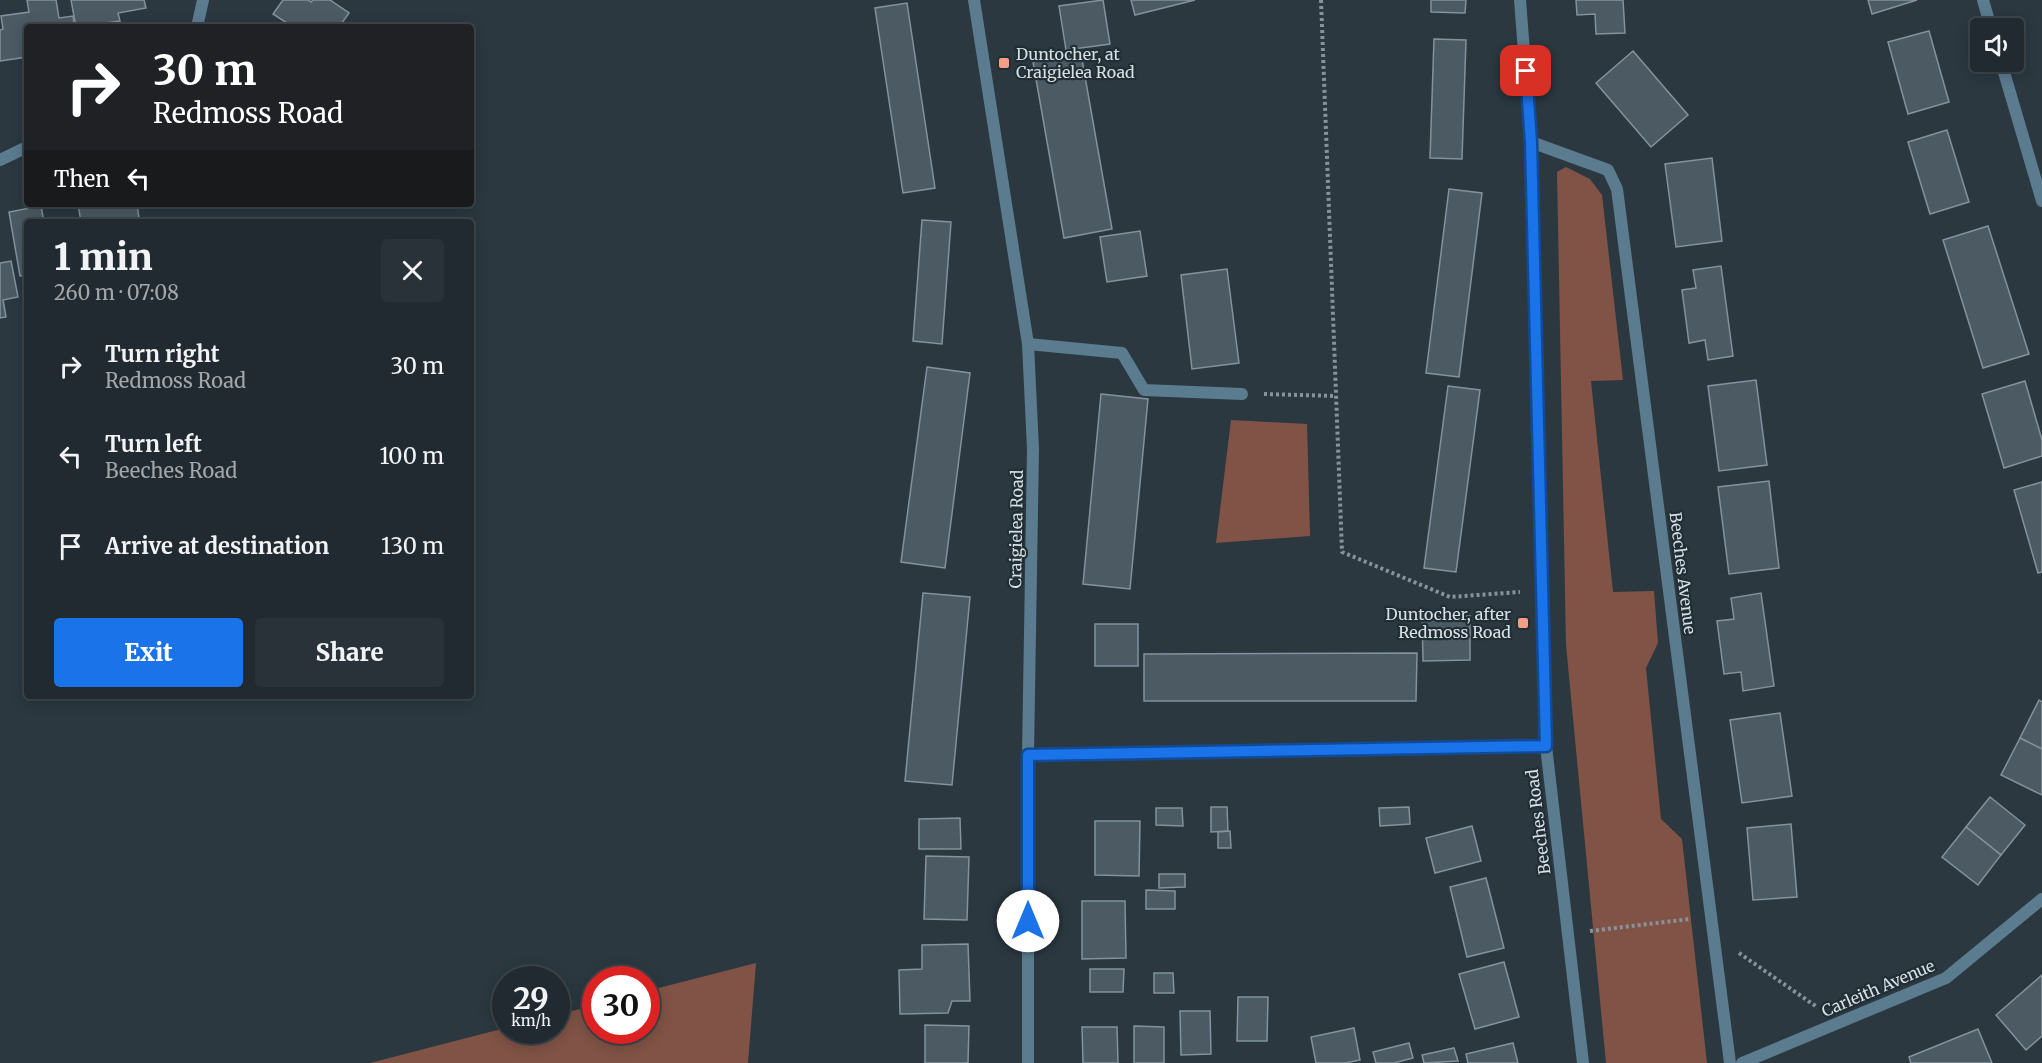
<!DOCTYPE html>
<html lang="en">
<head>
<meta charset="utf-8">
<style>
	:root { --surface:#202a30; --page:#283238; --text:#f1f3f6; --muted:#a2a7ab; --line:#3d464c; --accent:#1a73e8 }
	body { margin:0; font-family:Merriweather,serif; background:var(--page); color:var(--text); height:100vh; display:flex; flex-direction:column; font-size:22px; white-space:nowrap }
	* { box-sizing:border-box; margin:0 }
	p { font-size:20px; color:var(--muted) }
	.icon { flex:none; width:33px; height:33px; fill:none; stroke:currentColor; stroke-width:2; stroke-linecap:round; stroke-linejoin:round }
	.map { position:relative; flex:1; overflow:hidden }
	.panel { position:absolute; left:24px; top:219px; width:450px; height:480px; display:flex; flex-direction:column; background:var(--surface); border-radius:6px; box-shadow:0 3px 15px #0003,0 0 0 2px var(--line) }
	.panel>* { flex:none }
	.banner { position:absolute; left:24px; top:24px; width:450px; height:183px; border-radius:6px; box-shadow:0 3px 15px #0003,0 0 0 2px var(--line); background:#202124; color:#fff; overflow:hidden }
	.tools { position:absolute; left:1970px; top:18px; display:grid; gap:12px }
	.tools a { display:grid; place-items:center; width:54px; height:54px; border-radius:6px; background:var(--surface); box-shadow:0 3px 15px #0003,0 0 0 2px var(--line); font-size:30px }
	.speed { position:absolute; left:492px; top:966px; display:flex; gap:12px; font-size:30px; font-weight:700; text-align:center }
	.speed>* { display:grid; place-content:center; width:78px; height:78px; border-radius:50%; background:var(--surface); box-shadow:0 3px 15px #0003,0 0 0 2px var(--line); line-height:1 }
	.speed small { font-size:15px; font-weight:400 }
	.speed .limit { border:9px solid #d22; background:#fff; color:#111 }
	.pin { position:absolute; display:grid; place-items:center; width:51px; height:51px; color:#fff; margin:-26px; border-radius:12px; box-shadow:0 3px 9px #0006 }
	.me { position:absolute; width:66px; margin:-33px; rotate:0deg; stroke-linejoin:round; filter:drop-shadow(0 0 4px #0008) }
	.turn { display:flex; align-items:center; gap:21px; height:126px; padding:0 30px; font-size:27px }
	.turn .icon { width:78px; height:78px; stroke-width:2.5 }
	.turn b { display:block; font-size:42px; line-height:51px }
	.then { display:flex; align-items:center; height:57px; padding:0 30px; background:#0003; gap:12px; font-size:22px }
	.round { display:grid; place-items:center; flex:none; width:63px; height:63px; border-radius:6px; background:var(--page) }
	.summary { display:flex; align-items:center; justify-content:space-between; height:102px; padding:0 30px }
	h1 { font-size:36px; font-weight:800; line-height:45px }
	.action { display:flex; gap:12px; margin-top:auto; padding:12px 30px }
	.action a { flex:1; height:69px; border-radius:6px; background:var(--accent); color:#fff; font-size:24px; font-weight:800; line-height:69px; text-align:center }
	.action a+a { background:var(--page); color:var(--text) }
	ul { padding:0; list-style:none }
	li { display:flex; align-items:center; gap:18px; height:90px; padding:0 30px }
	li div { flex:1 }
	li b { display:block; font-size:22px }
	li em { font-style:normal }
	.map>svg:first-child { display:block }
	.green { fill:#815346 }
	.building { fill:#4b5a63; stroke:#83929c; stroke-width:1.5 }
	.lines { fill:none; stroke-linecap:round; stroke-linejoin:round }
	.path { stroke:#889399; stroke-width:4; stroke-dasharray:3 3; stroke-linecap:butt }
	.street { stroke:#5b7b8f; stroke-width:12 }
	.route-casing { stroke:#114b97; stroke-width:15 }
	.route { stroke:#1a73e8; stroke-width:10 }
	.poi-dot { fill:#f49e86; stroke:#212e36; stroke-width:2 }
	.labels { text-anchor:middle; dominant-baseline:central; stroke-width:4.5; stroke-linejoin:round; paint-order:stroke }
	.poi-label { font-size:16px; fill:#d7e0e5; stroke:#212e36; text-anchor:start }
	.street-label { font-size:16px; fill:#d7e0e5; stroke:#212e36 }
</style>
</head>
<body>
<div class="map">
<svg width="2042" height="1063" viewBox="0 0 2042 1063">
	<rect width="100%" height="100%" fill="#2b3840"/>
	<!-- green -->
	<g class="green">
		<polygon points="1566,167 1590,179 1602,195 1623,380 1591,381 1613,592 1654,591 1658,643 1646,668 1661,819 1682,839 1707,1063 1606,1063 1566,645 1557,172"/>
		<polygon points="1231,420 1307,424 1310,536 1216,543"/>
		<polygon points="756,963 748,1063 370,1063 505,1028 506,1030 556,1030 557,1015 595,1005 596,1030 646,1030 647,991"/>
	</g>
	<!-- building -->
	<g class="building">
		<polygon points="27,0 56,0 59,18 73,16 75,27 27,27 27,57 0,61 0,30 3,29 1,16 29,12"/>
		<polygon points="71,0 144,0 146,8 118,13 120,21 76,27"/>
		<polygon points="283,0 308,0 311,2 313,0 330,0 349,13 339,27 293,27 273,14"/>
		<polygon points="1103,0 1110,44 1066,50 1059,6"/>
		<polygon points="1131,0 1195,0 1135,15"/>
		<polygon points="1431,0 1466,0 1465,13 1431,12"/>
		<polygon points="1576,0 1623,0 1625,33 1596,34 1595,14 1577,15"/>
		<polygon points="1868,0 1917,0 1872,14"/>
		<polygon points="907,3 935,188 903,193 875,8"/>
		<polygon points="1929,31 1949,102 1908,114 1888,42"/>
		<polygon points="1434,39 1466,40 1462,159 1430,158"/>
		<polygon points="1633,51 1688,115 1651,147 1596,83"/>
		<polygon points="1081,54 1112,229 1064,238 1033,62"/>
		<polygon points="1947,130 1969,202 1930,214 1908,142"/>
		<polygon points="1712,158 1722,241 1676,247 1665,164"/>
		<polygon points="1449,189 1482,193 1459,377 1426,373"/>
		<polygon points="78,204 137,204 139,218 128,220 129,222 81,222"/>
		<polygon points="41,206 44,222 27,222 27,275 20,276 9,212"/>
		<polygon points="922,220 951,222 942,344 913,341"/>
		<polygon points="1988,226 2029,354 1983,368 1943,240"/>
		<polygon points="1140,231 1147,276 1107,282 1100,237"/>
		<polygon points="11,261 18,297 3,300 6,317 0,318 0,263"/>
		<polygon points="1721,266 1733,356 1708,360 1705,340 1689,343 1682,290 1696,288 1693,270"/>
		<polygon points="1227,269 1239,363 1192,369 1181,275"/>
		<polygon points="927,367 970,373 945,568 901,562"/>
		<polygon points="1756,380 1767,465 1719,471 1708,386"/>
		<polygon points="2025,381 2042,440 2042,456 2004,468 1982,394"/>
		<polygon points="1448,386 1480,390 1456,572 1424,568"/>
		<polygon points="1101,394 1148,399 1130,589 1083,584"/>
		<polygon points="1769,481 1779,568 1729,574 1718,487"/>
		<polygon points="2042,482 2042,572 2038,573 2014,490"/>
		<polygon points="923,593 970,597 952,785 905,781"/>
		<polygon points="1761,593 1774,686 1743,691 1741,672 1724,674 1717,621 1734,619 1731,598"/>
		<polygon points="1470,616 1470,660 1423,661 1422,617"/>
		<rect x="1095" y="624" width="43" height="42"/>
		<polygon points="1417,653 1416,701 1144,701 1144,654"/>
		<polygon points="2039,700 2042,702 2042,749 2020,738"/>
		<polygon points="1780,713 1792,796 1742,803 1730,720"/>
		<polygon points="2020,738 2042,749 2042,795 2001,775"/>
		<polygon points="1990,797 2025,825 2001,855 1966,827"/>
		<polygon points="1211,807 1227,807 1228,831 1211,832"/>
		<polygon points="1409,807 1410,824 1380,826 1379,808"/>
		<polygon points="1156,808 1182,808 1183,826 1156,825"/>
		<polygon points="960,818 961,849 919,849 919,819"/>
		<polygon points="1095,821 1140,821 1139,876 1095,875"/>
		<polygon points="1791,824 1797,897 1753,900 1747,828"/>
		<polygon points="1472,826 1481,861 1435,873 1426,838"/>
		<polygon points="1966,827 2001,855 1978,885 1942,857"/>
		<polygon points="1230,831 1231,848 1218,848 1218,832"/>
		<polygon points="926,856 969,857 967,920 924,919"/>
		<polygon points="1159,874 1185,874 1185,887 1159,888"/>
		<polygon points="1486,878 1504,948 1467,957 1450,887"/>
		<polygon points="1146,890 1175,891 1175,909 1146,909"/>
		<polygon points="1082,901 1125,901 1126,958 1082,959"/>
		<polygon points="968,944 970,1001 952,1001 948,1013 900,1014 899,970 922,969 922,945"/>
		<polygon points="1504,962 1519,1017 1475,1029 1459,974"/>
		<polygon points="1090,969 1124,969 1123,992 1090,992"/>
		<polygon points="1154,973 1173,973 1174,993 1154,993"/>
		<polygon points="2042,975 2042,1036 2026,1050 1996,1015"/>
		<polygon points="1238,997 1268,997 1267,1041 1237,1041"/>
		<polygon points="1180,1011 1210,1011 1211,1054 1181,1055"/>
		<polygon points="925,1025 969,1026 968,1063 925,1063"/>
		<polygon points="1134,1026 1164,1027 1164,1063 1134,1063"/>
		<polygon points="1082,1027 1117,1027 1118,1063 1083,1063"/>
		<polygon points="1354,1028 1360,1060 1345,1063 1316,1063 1311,1037"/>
		<polygon points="1978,1029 1992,1063 1911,1063 1909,1057"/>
		<polygon points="1409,1043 1413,1058 1394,1063 1376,1063 1373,1052"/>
		<polygon points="1513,1043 1518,1063 1468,1063 1466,1054"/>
		<polygon points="1454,1048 1458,1061 1424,1063 1422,1055"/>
	</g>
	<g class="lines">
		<!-- path -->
		<g class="path">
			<polyline points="1321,0 1342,552 1450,597 1520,592"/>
			<polyline points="1264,394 1335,396"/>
			<polyline points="1590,931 1690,919"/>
			<polyline points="1739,953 1817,1007"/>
		</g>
		<!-- street -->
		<g class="street">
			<polyline points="974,0 1028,344 1033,449 1028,755 1028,1063"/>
			<polyline points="1520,0 1531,142 1546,746 1583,1063"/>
			<polyline points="1983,0 1991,28"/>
			<polyline points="197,27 203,0"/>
			<polyline points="2001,62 2042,201"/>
			<polyline points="1531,142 1608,170 1617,189 1730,1063"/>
			<polyline points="0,160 27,147"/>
			<polyline points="1028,344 1122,353 1144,390 1242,394"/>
			<polyline points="1028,755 1546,746"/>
			<polyline points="1742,1063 1946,978 2042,899"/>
		</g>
	</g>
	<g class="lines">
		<!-- route casing -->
		<g class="route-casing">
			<polyline id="route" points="1028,921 1028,755 1546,746 1531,142 1526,71"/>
		</g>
		<!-- route -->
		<use href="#route" class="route"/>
	</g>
	<!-- markers -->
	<g class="poi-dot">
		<rect x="998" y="57" width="12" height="12" rx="3"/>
		<rect x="1517" y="617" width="12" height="12" rx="3"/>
	</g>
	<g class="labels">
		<!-- poi labels -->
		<g class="poi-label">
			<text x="1016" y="54">Duntocher, at<tspan x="1016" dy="18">Craigielea Road</tspan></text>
			<text x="1511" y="614" text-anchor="end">Duntocher, after<tspan x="1511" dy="18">Redmoss Road</tspan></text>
		</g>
		<!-- street labels -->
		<g class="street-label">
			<text transform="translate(1016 529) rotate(-89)">Craigielea Road</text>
			<text transform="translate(1683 573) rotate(83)">Beeches Avenue</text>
			<text transform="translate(1538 822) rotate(-97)">Beeches Road</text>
			<text transform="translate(1878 988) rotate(-23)">Carleith Avenue</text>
		</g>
	</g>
</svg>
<div class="tools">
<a><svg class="icon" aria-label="sound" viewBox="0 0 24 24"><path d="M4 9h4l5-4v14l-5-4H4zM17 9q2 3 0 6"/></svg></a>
</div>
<div class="speed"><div>29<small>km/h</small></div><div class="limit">30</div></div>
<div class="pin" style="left:1526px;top:71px;background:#d93025"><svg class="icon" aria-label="arrive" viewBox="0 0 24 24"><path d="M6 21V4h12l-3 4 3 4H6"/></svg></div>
<svg class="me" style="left:1028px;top:921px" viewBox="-20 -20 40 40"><circle r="19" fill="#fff"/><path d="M0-13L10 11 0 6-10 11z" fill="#1a73e8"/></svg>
<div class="banner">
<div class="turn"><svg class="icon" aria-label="right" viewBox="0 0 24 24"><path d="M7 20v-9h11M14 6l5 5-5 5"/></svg><div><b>30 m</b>Redmoss Road</div></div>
<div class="then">Then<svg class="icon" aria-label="left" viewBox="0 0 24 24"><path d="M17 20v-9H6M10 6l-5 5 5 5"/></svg></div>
</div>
<section class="panel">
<div class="summary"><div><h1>1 min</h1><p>260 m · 07:08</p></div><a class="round"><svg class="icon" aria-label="close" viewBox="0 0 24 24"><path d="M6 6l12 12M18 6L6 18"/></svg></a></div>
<ul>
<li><svg class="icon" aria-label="right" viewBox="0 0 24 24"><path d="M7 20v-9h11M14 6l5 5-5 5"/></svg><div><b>Turn right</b><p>Redmoss Road</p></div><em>30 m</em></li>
<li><svg class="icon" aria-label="left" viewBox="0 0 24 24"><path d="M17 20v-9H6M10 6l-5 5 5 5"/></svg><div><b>Turn left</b><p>Beeches Road</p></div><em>100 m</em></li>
<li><svg class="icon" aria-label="arrive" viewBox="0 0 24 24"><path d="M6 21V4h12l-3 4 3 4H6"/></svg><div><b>Arrive at destination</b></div><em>130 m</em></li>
</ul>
<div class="action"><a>Exit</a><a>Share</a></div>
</section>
</div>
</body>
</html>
